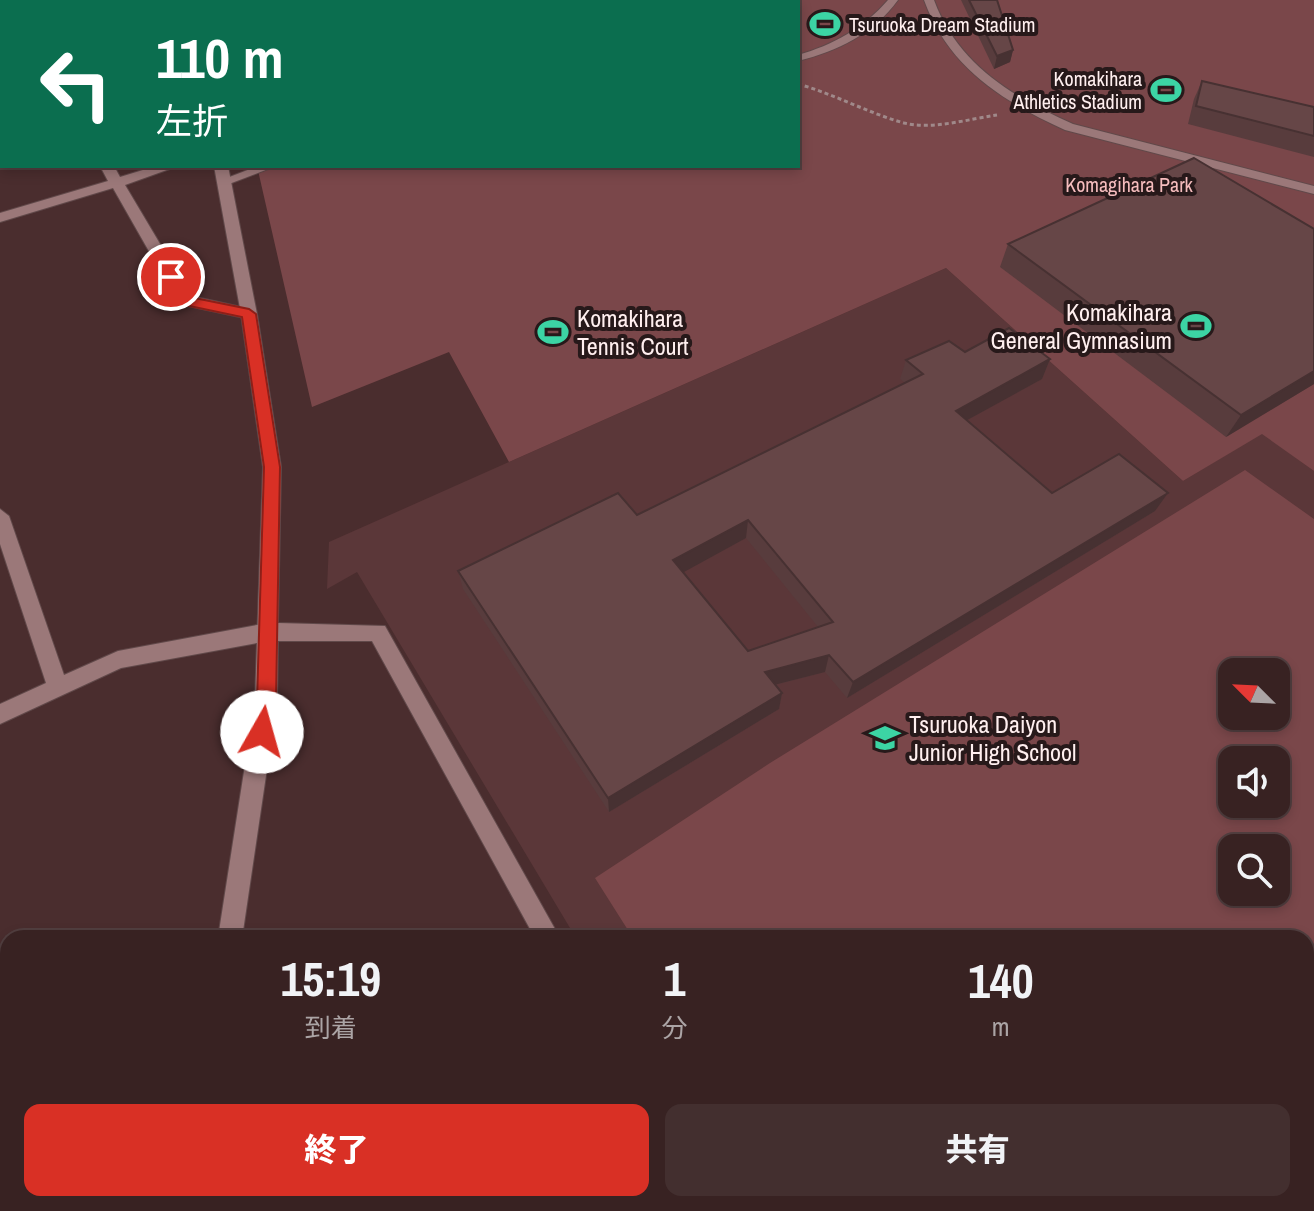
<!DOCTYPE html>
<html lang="ja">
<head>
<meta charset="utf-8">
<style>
	:root { --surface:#382222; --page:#432f2f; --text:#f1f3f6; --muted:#aba4a5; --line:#523f40; --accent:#d93025 }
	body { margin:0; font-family:"Archivo Narrow","Noto Sans JP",sans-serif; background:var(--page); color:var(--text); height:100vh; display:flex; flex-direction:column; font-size:30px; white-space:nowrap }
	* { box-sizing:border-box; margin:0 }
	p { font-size:26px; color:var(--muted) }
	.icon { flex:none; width:44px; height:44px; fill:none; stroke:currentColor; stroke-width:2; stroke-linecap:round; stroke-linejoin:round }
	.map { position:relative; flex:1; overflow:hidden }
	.sheet { position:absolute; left:0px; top:930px; width:1314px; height:282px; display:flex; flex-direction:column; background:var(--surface); border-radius:24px 24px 0 0; box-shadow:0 4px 12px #0003,0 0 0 2px var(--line) }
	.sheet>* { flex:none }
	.top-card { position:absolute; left:0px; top:0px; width:800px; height:168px; box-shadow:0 4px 12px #0003,0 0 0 2px var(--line); background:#0b6e4f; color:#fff; overflow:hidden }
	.needle { width:52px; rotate:294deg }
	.controls { position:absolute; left:1218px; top:658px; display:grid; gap:16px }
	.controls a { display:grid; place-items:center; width:72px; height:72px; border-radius:16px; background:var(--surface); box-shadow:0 4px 12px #0003,0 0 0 2px var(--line); font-size:40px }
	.pin { position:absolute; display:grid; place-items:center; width:68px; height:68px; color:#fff; margin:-34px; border:4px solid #fff; border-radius:50%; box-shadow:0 2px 8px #0007 }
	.me { position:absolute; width:88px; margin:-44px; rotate:7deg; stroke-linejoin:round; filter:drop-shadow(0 0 6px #0008) }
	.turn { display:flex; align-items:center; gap:28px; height:168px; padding:0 24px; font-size:36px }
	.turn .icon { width:104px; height:104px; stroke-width:2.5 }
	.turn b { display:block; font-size:56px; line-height:68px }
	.eta { display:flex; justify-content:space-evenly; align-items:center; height:136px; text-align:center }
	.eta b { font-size:48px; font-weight:800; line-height:56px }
	.button { display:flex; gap:16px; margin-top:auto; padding:16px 24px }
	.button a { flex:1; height:92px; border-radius:16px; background:var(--accent); color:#fff; font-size:32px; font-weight:800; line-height:92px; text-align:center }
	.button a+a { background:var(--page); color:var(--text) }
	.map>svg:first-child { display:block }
	.built { fill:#5b3739; fill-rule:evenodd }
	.green { fill:#7a474a; fill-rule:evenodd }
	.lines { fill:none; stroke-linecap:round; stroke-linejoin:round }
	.lane-casing { stroke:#61494a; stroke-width:2 }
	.street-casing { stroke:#61494a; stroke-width:2 }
	.secondary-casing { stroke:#61494a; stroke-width:2 }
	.path { stroke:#a0898a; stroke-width:3; stroke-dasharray:4 3; stroke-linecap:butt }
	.lane { fill:#9b7879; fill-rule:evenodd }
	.street { fill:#9b7879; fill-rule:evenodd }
	.secondary { fill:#9b7879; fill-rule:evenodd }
	.wall { fill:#583c3d; fill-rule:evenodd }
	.shaded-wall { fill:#473132 }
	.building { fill:#664647; stroke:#473132; stroke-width:2; fill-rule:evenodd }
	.route { fill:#d93025; stroke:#8d1f18; stroke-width:2 }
	.labels { text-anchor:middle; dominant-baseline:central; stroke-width:8; stroke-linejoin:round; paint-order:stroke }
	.far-poi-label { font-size:20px; fill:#ffefef; stroke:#27191a; text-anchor:start }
	.far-park-label { font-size:20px; fill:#f6bdbe; stroke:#27191a }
	.poi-label { font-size:24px; fill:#ffefef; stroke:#27191a; text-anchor:start }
</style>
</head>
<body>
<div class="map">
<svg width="1314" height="1211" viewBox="0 0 1314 1211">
	<rect width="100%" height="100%" fill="#4a2d2e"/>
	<!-- built -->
	<path class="built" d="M946 268 1183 481 1262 433 1314 471V1211H739L735 1204H1306V938H576L357 572 327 589 329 542ZM1232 672H1276V716H1232ZM1232 760H1276V804H1232ZM1232 848H1276V892H1232Z"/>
	<!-- green -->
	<g class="green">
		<polygon points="391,0 1314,0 1314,471 1262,434 1183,481 946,268 509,462 449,352 312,407 257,166 798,166 798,2"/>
		<path d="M1245 470 1314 519V1211H808L804 1204H1306V938H633L595 878 770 763ZM1232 672H1276V716H1232ZM1232 760H1276V804H1232ZM1232 848H1276V892H1232Z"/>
	</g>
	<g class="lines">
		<!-- lane casing -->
		<g class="lane-casing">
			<g id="lane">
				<path d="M888 0H898C873 34 838 51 798 61V55C833 45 864 28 888 0Z"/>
				<path d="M924 0H934C958 65 1013 97 1073 124L1314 186V194L1065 130C1002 101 948 67 924 0Z"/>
				<polygon points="258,166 276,166 229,184 219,181"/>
			</g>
		</g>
		<!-- street casing -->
		<g class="street-casing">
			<g id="street">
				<polygon points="9,0 21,0 22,2 10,2"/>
				<polygon points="2,25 2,33 0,34 0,26"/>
				<polygon points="0,143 2,143 0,152"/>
				<polygon points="100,166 114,166 120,177 156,166 178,166 125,185 191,296 255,310 255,318 249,319 179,304 113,188 0,222 0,213 108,181"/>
				<polygon points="0,509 9,516 64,675 118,651 268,623 275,626 278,632 275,638 268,641 121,668 0,724 0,704 46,683 0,544"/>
				<polygon points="0,1159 8,1162 8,1204 22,1204 23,1211 0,1211"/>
				<polygon points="600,1204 634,1204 631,1211 597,1211"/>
			</g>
		</g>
		<!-- secondary casing -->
		<g class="secondary-casing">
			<g id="secondary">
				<rect x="176" y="0" width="12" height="2"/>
				<polygon points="214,166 228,166 257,314 281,467 278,623 385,626 560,938 535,938 372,641 278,641 277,701 242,938 218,938 255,701 263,467 241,314"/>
				<polygon points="153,1204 181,1204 180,1211 152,1211"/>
				<polygon points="681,1204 710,1204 713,1211 684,1211"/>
			</g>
		</g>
		<!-- path -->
		<path class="path" d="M798 84C834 94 868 113 904 123 932 130 969 119 997 115"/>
		<!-- lane -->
		<use href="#lane" class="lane"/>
		<!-- street -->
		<use href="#street" class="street"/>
		<!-- secondary -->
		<use href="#secondary" class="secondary"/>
	</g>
	<!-- wall -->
	<g class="wall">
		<polygon points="508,0 572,0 574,2 511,2"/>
		<polygon points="961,0 997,0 1013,50 1010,62 994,69"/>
		<polygon points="1202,81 1314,107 1314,157 1188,124 1194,99"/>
		<polygon points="1008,244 1314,384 1226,437 1000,267"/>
		<path d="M965 352 1050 359 1042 379 967 420 1052 493 1155 511 847 698 825 672 775 685 782 693 779 709 609 812 463 589 458 571 637 515 905 383 900 379 906 360ZM746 538 818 627 748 651 683 572Z"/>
	</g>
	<!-- shaded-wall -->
	<g class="shaded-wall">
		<polygon points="465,0 487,0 479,2 465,2"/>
		<polygon points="1013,50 1010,62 994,69 997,56"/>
		<polygon points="1050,359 1042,379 949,430 956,411"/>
		<polygon points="1314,371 1314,384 1226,437 1241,415"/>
		<polygon points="1168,493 1155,511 847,698 853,682"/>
		<polygon points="748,520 746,538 673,578 673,560"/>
		<polygon points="829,655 825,672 762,688 765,672"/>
		<polygon points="782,693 779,709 609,812 608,798"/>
	</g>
	<!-- building -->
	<g class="building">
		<polygon points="530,0 572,0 574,2 532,2"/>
		<polygon points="969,0 997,0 1013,50 997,56"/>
		<polygon points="1202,81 1314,107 1314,136 1196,106"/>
		<polygon points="1194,158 1314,229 1314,371 1241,415 1008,244"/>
		<path d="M1009 328 1050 359 956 411 1052 493 1119 454 1168 493 853 682 829 655 765 672 782 693 608 798 458 571 618 493 637 515 923 374 906 360 949 341 965 352ZM748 520 833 622 748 651 673 560Z"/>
	</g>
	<!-- route -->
	<polygon class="route" points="171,272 176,273 190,297 249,309 256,314 280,467 276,701 269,738 262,741 255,738 252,732 257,701 264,467 242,317 180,304 164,277"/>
	<!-- icons -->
	<defs>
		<g id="stadium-bare" transform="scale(2.4)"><path d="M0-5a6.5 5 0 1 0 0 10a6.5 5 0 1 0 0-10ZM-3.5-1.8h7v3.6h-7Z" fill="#3cd4a4" stroke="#27191a" stroke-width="2.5" paint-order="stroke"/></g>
		<g id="school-bare" transform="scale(2.4)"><path d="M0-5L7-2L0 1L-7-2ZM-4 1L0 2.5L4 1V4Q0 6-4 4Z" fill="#3cd4a4" stroke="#27191a" stroke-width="2.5" paint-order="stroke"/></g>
	</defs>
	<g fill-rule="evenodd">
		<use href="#stadium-bare" x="825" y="24"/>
		<use href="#stadium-bare" x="1166" y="90"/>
		<use href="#stadium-bare" x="1196" y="326"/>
		<use href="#stadium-bare" x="553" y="332"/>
		<use href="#school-bare" x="885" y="738"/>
	</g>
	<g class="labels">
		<!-- far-poi labels -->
		<g class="far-poi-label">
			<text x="849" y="24">Tsuruoka Dream Stadium</text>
			<text x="1142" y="78" text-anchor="end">Komakihara<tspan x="1142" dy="23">Athletics Stadium</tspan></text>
		</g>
		<!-- far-park labels -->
		<g class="far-park-label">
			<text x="1129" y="184">Komagihara Park</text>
		</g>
		<!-- poi labels -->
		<g class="poi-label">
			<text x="1172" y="312" text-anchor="end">Komakihara<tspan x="1172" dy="28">General Gymnasium</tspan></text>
			<text x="577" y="318">Komakihara<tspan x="577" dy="28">Tennis Court</tspan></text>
			<text x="909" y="724">Tsuruoka Daiyon<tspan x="909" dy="28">Junior High School</tspan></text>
		</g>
	</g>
</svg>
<div class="controls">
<a><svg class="needle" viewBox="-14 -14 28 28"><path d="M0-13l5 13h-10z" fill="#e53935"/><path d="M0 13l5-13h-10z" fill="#aba4a5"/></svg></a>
<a><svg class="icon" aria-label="sound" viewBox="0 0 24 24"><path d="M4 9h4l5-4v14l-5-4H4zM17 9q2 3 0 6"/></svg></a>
<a><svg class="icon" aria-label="search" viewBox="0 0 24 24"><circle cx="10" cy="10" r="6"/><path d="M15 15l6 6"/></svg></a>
</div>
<div class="pin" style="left:171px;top:277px;background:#d93025"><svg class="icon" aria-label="arrive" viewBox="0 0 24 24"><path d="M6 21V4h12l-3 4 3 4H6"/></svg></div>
<svg class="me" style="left:262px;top:732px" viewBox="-20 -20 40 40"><circle r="19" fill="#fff"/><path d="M0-13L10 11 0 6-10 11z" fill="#d93025"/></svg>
<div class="top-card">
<div class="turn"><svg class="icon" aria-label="left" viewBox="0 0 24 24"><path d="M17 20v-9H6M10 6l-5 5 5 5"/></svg><div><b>110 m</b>左折</div></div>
</div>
<section class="sheet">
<div class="eta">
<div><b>15:19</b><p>到着</p></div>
<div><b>1</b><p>分</p></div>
<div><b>140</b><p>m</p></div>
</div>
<div class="button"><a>終了</a><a>共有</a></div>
</section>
</div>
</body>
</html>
